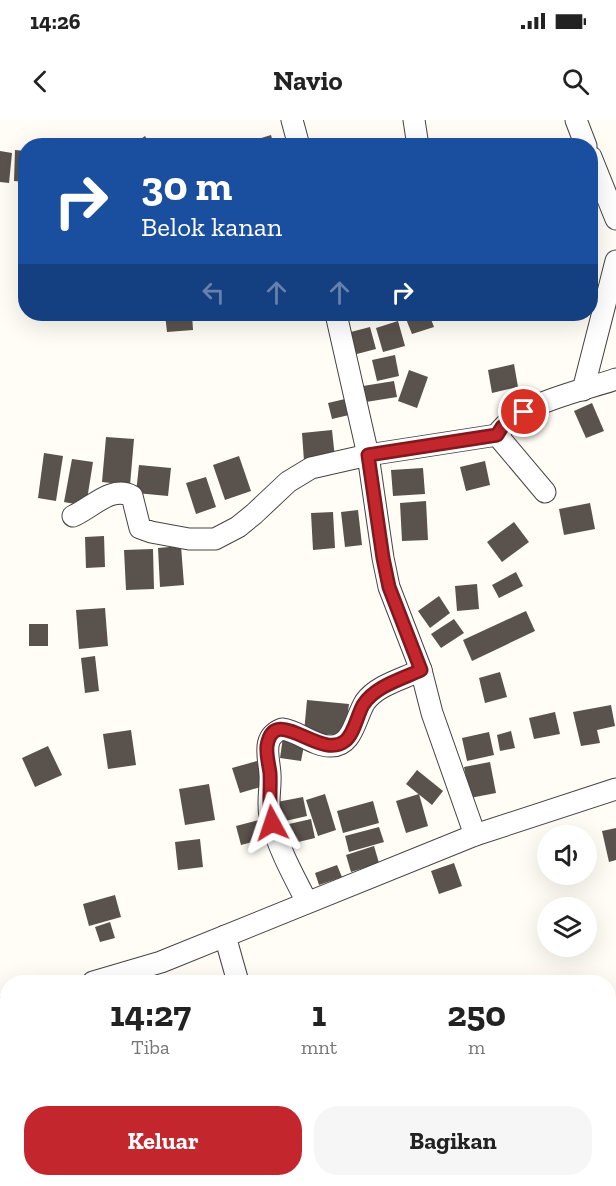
<!DOCTYPE html>
<html lang="id">
<head>
<meta charset="utf-8">
<style>
	:root { --surface:#fff; --page:#f6f6f6; --text:#222; --muted:#767676; --accent:#c4262e }
	body { margin:0; font-family:"Zilla Slab",serif; background:var(--page); color:var(--text); height:100vh; display:flex; flex-direction:column; font-size:22px; white-space:nowrap }
	* { box-sizing:border-box; margin:0 }
	p { font-size:20px; color:var(--muted) }
	.icon { flex:none; width:33px; height:33px; fill:none; stroke:currentColor; stroke-width:2; stroke-linecap:round; stroke-linejoin:round }
	.map { position:relative; flex:1; overflow:hidden }
	.side { position:absolute; left:0px; top:855px; width:616px; height:212px; display:flex; flex-direction:column; background:var(--surface); border-radius:24px 24px 0 0; box-shadow:0 6px 24px #0002 }
	.side>* { flex:none }
	.guide { position:absolute; left:18px; top:18px; width:580px; height:183px; border-radius:24px; box-shadow:0 6px 24px #0002; background:#1a4fa0; color:#fff; overflow:hidden }
	.fabs { position:absolute; left:537px; top:705px; display:grid; gap:12px }
	.fabs a { display:grid; place-items:center; width:60px; height:60px; border-radius:50%; background:var(--surface); box-shadow:0 6px 24px #0002; font-size:30px }
	.pin { position:absolute; display:grid; place-items:center; width:51px; height:51px; color:#fff; margin:-26px; border:3px solid #fff; border-radius:50%; box-shadow:0 2px 6px #0007 }
	.me { position:absolute; width:66px; margin:-33px; rotate:355deg; stroke-linejoin:round; filter:drop-shadow(0 0 4px #0008) }
	.turn { display:flex; align-items:center; gap:21px; height:126px; padding:0 24px; font-size:27px }
	.turn .icon { width:78px; height:78px; stroke-width:2.5 }
	.turn b { display:block; font-size:42px; line-height:51px }
	.lanes { display:flex; align-items:center; height:57px; padding:0 24px; background:#0003; justify-content:center; gap:30px; direction:ltr }
	.lanes .off { opacity:.35 }
	.eta { display:flex; justify-content:space-evenly; align-items:center; height:102px; text-align:center }
	.eta b { font-size:36px; font-weight:800; line-height:42px }
	.action { display:flex; gap:12px; margin-top:auto; padding:12px 24px }
	.action a { flex:1; height:69px; border-radius:24px; background:var(--accent); color:#fff; font-size:24px; font-weight:800; line-height:69px; text-align:center }
	.action a+a { background:var(--page); color:var(--text) }
	.status { display:flex; justify-content:space-between; align-items:center; height:42px; padding:0 30px; background:var(--surface); direction:ltr }
	.status svg { height:16px; fill:currentColor }
	header { display:flex; justify-content:space-between; align-items:center; height:78px; padding:0 24px; background:var(--surface); font-size:27px; font-weight:800 }
	.map>svg:first-child { display:block }
	.building { fill:#5a524d }
	.lines { fill:none; stroke-linecap:round; stroke-linejoin:round }
	.minor-casing { stroke:#444; stroke-width:23 }
	.minor { stroke:#fff; stroke-width:21 }
	.route-casing { stroke:#7f191e; stroke-width:15 }
	.route { stroke:#c4262e; stroke-width:10 }
</style>
</head>
<body>
<div class="status"><b>14:26</b><svg viewBox="0 0 49 12"><path d="M0 12V9h3v3zM5 12V6h3v6zM10 12V3h3v9zM15 12V0h3v12zM26 1h20v11H26zM47 4h2v5h-2z"/></svg></div>
<header><svg class="icon" aria-label="back" viewBox="0 0 24 24"><path d="M15 5l-7 7 7 7"/></svg>Navio<svg class="icon" aria-label="search" viewBox="0 0 24 24"><circle cx="10" cy="10" r="6"/><path d="M15 15l6 6"/></svg></header>
<div class="map">
<svg width="616" height="1066" viewBox="0 0 616 1066">
	<rect width="100%" height="100%" fill="#fffdf5"/>
	<!-- building -->
	<g class="building">
		<polygon points="271,15 274,26 238,26 238,25"/>
		<polygon points="145,16 151,26 131,26"/>
		<polygon points="15,30 26,31 26,62 14,61"/>
		<polygon points="0,31 12,33 9,63 0,62"/>
		<polygon points="165,194 192,194 193,210 167,212"/>
		<polygon points="404,194 429,194 434,207 412,214"/>
		<polygon points="398,201 405,226 383,232 376,208"/>
		<polygon points="370,207 376,229 353,235 347,213"/>
		<polygon points="395,235 399,256 377,261 372,240"/>
		<polygon points="514,244 518,267 492,273 488,250"/>
		<polygon points="409,250 428,257 417,288 398,281"/>
		<polygon points="394,261 397,277 366,282 363,266"/>
		<polygon points="345,279 349,295 332,299 328,283"/>
		<polygon points="592,283 604,311 586,318 574,291"/>
		<polygon points="332,310 335,338 304,341 302,313"/>
		<polygon points="106,317 134,319 130,365 102,362"/>
		<polygon points="44,333 63,336 56,381 38,378"/>
		<polygon points="239,336 251,371 225,380 213,345"/>
		<polygon points="72,339 93,342 86,386 64,382"/>
		<polygon points="485,341 490,365 466,371 460,347"/>
		<polygon points="139,345 171,348 168,376 136,373"/>
		<polygon points="423,348 425,374 393,376 391,350"/>
		<polygon points="206,357 216,387 196,394 186,363"/>
		<polygon points="426,381 428,420 402,421 400,383"/>
		<polygon points="590,383 595,409 564,415 559,389"/>
		<polygon points="358,390 362,425 345,427 341,392"/>
		<polygon points="333,392 335,428 313,430 311,393"/>
		<polygon points="514,402 529,422 502,442 487,422"/>
		<polygon points="104,416 105,447 86,448 85,417"/>
		<polygon points="181,426 184,465 160,467 158,428"/>
		<polygon points="153,429 154,469 126,470 124,430"/>
		<polygon points="516,452 523,466 499,478 492,465"/>
		<polygon points="477,464 479,489 457,491 455,466"/>
		<polygon points="439,476 450,493 430,508 418,491"/>
		<polygon points="105,488 108,526 79,529 76,490"/>
		<polygon points="526,491 535,511 472,541 463,520"/>
		<polygon points="454,499 464,513 441,528 431,514"/>
		<rect x="29" y="504" width="19" height="22"/>
		<polygon points="95,536 99,571 85,573 81,538"/>
		<polygon points="500,552 507,577 485,583 479,558"/>
		<polygon points="307,580 349,584 345,616 304,612"/>
		<polygon points="611,585 615,606 597,610 600,623 581,626 573,592"/>
		<polygon points="555,592 560,614 534,619 529,598"/>
		<polygon points="131,610 136,645 108,649 103,614"/>
		<polygon points="511,611 515,628 500,631 497,615"/>
		<polygon points="489,612 494,635 467,641 462,618"/>
		<polygon points="283,617 305,621 301,641 280,638"/>
		<polygon points="48,626 62,655 35,667 22,638"/>
		<polygon points="257,641 264,666 240,673 232,648"/>
		<polygon points="490,642 496,673 470,678 464,647"/>
		<polygon points="417,650 443,671 432,685 406,664"/>
		<polygon points="209,664 215,700 185,705 179,669"/>
		<polygon points="325,674 336,710 318,716 306,680"/>
		<polygon points="419,674 428,706 406,713 396,681"/>
		<polygon points="303,677 307,696 281,702 277,682"/>
		<polygon points="373,681 379,703 343,713 337,691"/>
		<polygon points="311,699 315,718 294,723 289,704"/>
		<polygon points="259,700 264,719 241,725 236,706"/>
		<polygon points="379,707 384,722 349,732 345,716"/>
		<polygon points="616,708 616,740 609,742 602,711"/>
		<polygon points="200,719 203,747 178,750 175,722"/>
		<polygon points="374,726 379,743 351,752 346,735"/>
		<polygon points="454,743 462,766 439,774 431,751"/>
		<polygon points="337,745 342,757 319,765 315,753"/>
		<polygon points="115,775 121,797 89,806 83,784"/>
		<polygon points="110,802 115,818 100,822 95,807"/>
		<polygon points="8,935 8,953 0,954 0,936"/>
		<polygon points="8,955 8,978 0,980 0,957"/>
	</g>
	<g class="lines">
		<!-- minor casing -->
		<g class="minor-casing">
			<g id="minor">
				<polyline points="292,0 299,26"/>
				<polyline points="414,0 418,26"/>
				<polyline points="576,0 586,26"/>
				<polyline points="591,37 616,99"/>
				<polyline points="336,194 368,335 383,438 389,467 421,550 432,593 475,715"/>
				<polyline points="583,270 616,141"/>
				<path d="M497 315C517 283 582 271 616 259"/>
				<path d="M73 396C92 388 111 365 132 376L140 408 151 412 189 419H215L238 407 254 394 288 362 311 348 368 335 497 315 545 372"/>
				<path d="M307 782C293 755 277 726 270 696 267 682 271 668 270 654 269 637 261 617 282 609 299 611 313 626 330 626 353 627 355 598 365 582 377 565 403 559 421 550"/>
				<polyline points="225,816 238,862"/>
				<polyline points="93,862 161,842 475,715 616,669"/>
				<polyline points="0,890 8,887"/>
				<polyline points="290,1066 291,1059"/>
			</g>
		</g>
		<!-- minor -->
		<use href="#minor" class="minor"/>
	</g>
	<g class="lines">
		<!-- route casing -->
		<g class="route-casing">
			<path id="route" d="M272 703C268 687 271 671 270 653 269 645 266 635 267 626 274 582 320 641 345 621 354 614 357 596 363 585 375 566 402 559 421 550L389 467 383 438 368 335 497 315 502 307 524 292"/>
		</g>
		<!-- route -->
		<use href="#route" class="route"/>
	</g>
</svg>
<div class="fabs">
<a><svg class="icon" aria-label="sound" viewBox="0 0 24 24"><path d="M4 9h4l5-4v14l-5-4H4zM17 9q2 3 0 6"/></svg></a>
<a><svg class="icon" aria-label="layers" viewBox="0 0 24 24"><path d="M12 4l9 5-9 5-9-5zM3 14l9 5 9-5"/></svg></a>
</div>
<div class="pin" style="left:524px;top:292px;background:#d93025"><svg class="icon" aria-label="arrive" viewBox="0 0 24 24"><path d="M6 21V4h12l-3 4 3 4H6"/></svg></div>
<svg class="me" style="left:272px;top:703px" viewBox="-20 -20 40 40"><path d="M0-17L14 15 0 8-14 15z" fill="#c4262e" stroke="#fff" stroke-width="4"/></svg>
<div class="guide">
<div class="turn"><svg class="icon" aria-label="right" viewBox="0 0 24 24"><path d="M7 20v-9h11M14 6l5 5-5 5"/></svg><div><b>30 m</b>Belok kanan</div></div>
<div class="lanes"><svg class="icon off" aria-label="left" viewBox="0 0 24 24"><path d="M17 20v-9H6M10 6l-5 5 5 5"/></svg><svg class="icon off" aria-label="ahead" viewBox="0 0 24 24"><path d="M12 20V5M6 11l6-6 6 6"/></svg><svg class="icon off" aria-label="ahead" viewBox="0 0 24 24"><path d="M12 20V5M6 11l6-6 6 6"/></svg><svg class="icon" aria-label="right" viewBox="0 0 24 24"><path d="M7 20v-9h11M14 6l5 5-5 5"/></svg></div>
</div>
<section class="side">
<div class="eta">
<div><b>14:27</b><p>Tiba</p></div>
<div><b>1</b><p>mnt</p></div>
<div><b>250</b><p>m</p></div>
</div>
<div class="action"><a>Keluar</a><a>Bagikan</a></div>
</section>
</div>
</body>
</html>
